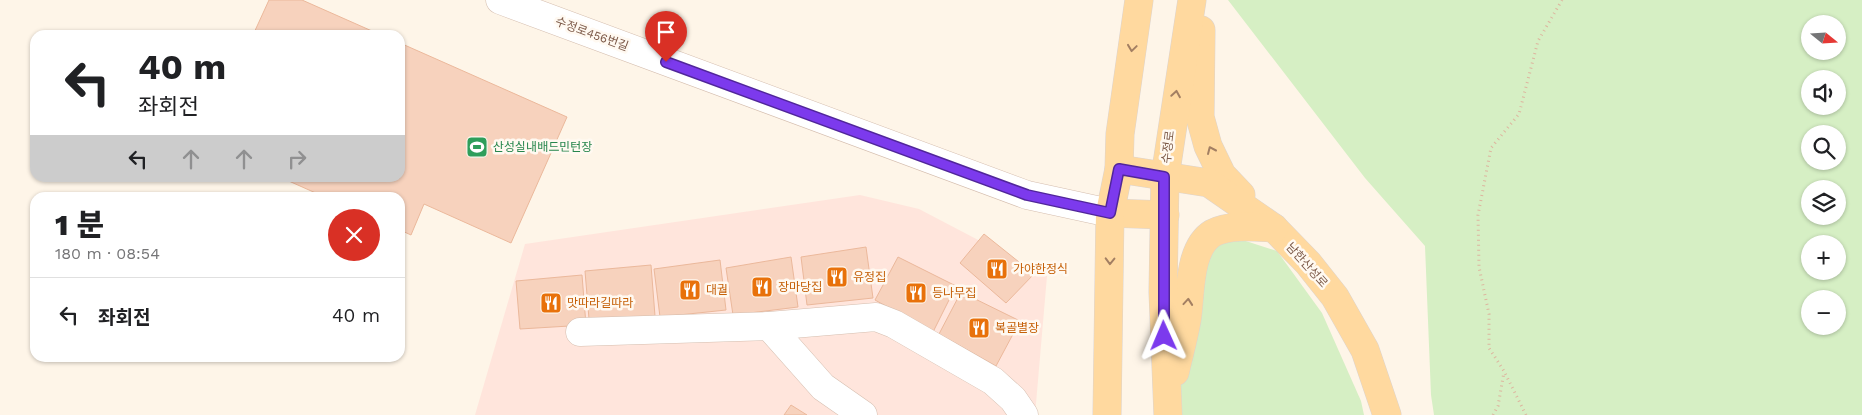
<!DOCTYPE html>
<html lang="ko">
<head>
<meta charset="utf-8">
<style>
	:root { --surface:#fff; --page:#f6f6f6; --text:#202124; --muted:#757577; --line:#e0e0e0 }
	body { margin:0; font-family:"Work Sans","Noto Sans KR",sans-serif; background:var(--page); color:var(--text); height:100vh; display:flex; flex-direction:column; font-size:19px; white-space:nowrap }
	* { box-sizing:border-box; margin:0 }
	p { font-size:16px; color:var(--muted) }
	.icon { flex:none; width:28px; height:28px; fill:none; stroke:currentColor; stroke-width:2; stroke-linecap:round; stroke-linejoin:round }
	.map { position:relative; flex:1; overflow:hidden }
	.side { position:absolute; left:30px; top:192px; width:375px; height:170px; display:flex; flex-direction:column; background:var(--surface); border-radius:15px; box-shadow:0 1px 4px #0004 }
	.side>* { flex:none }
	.top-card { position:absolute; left:30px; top:30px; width:375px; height:152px; border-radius:15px; box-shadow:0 1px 4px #0004; background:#fff; color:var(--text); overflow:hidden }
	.needle { width:32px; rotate:108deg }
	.tools { position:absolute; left:1801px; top:15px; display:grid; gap:10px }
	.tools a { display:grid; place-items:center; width:45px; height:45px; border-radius:50%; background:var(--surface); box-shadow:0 1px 4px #0004; font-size:25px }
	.pin { position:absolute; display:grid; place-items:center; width:42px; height:42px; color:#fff; margin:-51px -21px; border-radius:50% 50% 50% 0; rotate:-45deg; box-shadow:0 0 5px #0007 }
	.pin .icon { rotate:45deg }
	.me { position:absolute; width:55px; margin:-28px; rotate:359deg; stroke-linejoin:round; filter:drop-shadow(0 0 4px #0008) }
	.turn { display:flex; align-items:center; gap:18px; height:105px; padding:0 25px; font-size:22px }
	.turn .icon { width:65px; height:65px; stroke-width:2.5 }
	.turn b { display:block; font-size:35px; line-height:42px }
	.lanes { display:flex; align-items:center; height:48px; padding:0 25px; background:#0003; justify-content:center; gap:25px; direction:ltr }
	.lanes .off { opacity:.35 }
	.round { display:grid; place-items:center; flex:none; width:52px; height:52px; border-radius:26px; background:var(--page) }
	.summary { display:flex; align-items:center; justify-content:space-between; height:85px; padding:0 25px }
	h1 { font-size:30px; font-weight:800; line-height:38px }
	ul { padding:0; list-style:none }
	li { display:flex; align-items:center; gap:15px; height:75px; padding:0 25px; border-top:1px solid var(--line) }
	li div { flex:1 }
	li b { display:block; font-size:19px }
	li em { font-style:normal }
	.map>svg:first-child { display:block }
	.commercial { fill:#ffe5dc }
	.green { fill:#d6efc4; fill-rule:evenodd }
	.building { fill:#f7d2bd; stroke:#ebb89b }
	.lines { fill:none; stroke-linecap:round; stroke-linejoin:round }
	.minor-casing { stroke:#d5beaf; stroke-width:29 }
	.major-casing { stroke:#ddd4cf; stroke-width:29 }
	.path { stroke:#ddb59f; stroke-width:3; stroke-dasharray:1 4; stroke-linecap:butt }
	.minor { stroke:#fff; stroke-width:28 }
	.major { stroke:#ffd99f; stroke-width:28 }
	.oneway { stroke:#a37f62 }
	.route-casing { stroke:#51269a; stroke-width:12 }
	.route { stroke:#7c3aed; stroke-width:9 }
	.labels { text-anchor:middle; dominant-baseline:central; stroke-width:5; stroke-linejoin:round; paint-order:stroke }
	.street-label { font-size:12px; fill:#7c5948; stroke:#fff9f1 }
	.leisure-label { font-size:12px; fill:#27864d; stroke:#fff9f1; text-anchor:start }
	.food-label { font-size:12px; fill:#c56008; stroke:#fff9f1; text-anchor:start }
</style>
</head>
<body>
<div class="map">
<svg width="1862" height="415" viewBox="0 0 1862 415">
	<rect width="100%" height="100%" fill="#fef5e8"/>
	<!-- commercial -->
	<polygon class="commercial" points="860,195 919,209 1047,276 1035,415 475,415 525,244"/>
	<!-- green -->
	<g class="green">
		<path d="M1228 0H1862V415H1434L1431 395 1425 246 1365 178ZM1810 24H1838V51H1810ZM1810 79H1838V106H1810ZM1810 134H1838V161H1810ZM1810 189H1838V216H1810ZM1810 244H1838V271H1810ZM1810 299H1838V326H1810Z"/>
		<polygon points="1218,232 1277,251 1322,313 1361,401 1364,415 1179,415 1187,272"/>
	</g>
	<!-- building -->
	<g class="building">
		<polygon points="269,0 302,0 381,35 253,35"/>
		<polygon points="400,43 567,117 511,243 424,204 411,235 400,230 400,198 327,198 282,178 400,178"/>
		<polygon points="984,234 1034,274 1006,303 960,263"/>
		<polygon points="866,247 873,298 807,305 801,257"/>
		<polygon points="791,257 798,307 733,315 726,268"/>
		<polygon points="898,257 956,286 933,332 875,300"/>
		<polygon points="720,260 726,310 660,317 654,269"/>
		<polygon points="651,265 655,316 589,319 585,271"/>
		<polygon points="582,275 586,325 520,329 516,281"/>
		<polygon points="961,292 1020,321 996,366 939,334"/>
		<polygon points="791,405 807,415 784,415"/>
	</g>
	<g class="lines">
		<!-- minor casing -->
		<g class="minor-casing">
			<g id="minor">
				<polyline points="500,0 1027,195 1110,213"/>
				<polyline points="580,332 769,326"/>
				<polyline points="863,415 823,387 769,326 876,317 894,324 993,381 1013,399 1024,415"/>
			</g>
		</g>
		<!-- major casing -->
		<g class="major-casing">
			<g id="major">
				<polyline points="1201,30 1200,117 1208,146 1222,175 1241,195"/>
				<polyline points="1119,169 1209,183 1274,228 1308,263 1335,297 1365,350 1387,415"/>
				<polyline points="1110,213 1165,215"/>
				<path d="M1175 372C1179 354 1184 337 1187 319 1191 294 1188 248 1213 233 1230 224 1255 227 1274 228"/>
				<polyline points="1107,415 1110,213 1119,169 1120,134 1139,0"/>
				<polyline points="1168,415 1163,292 1165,177 1192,0"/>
			</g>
		</g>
		<!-- path -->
		<g class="path">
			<polyline points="1493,415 1498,406 1504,372"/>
			<polyline points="1526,415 1504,371 1489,348 1489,314 1479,267 1478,215 1491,148 1519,114 1538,41 1562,0"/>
		</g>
		<!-- minor -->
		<use href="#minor" class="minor"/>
		<!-- major -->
		<use href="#major" class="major"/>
	</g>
	<!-- one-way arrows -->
	<defs><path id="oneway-chevron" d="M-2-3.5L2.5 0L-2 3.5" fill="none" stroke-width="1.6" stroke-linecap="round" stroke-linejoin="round" transform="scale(1.25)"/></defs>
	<g class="oneway">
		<use href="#oneway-chevron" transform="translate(1132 48) rotate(98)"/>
		<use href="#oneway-chevron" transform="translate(1176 94) rotate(-81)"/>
		<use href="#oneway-chevron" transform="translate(1211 150) rotate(-114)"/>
		<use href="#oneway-chevron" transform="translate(1110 261) rotate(91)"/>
		<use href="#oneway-chevron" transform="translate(1188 302) rotate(-85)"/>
	</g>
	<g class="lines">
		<!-- route casing -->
		<g class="route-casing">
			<polyline id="route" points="666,62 1027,195 1110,213 1119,169 1164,177 1164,336"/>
		</g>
		<!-- route -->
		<use href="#route" class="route"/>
	</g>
	<!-- icons -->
	<defs>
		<g id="stadium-square" transform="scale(1.125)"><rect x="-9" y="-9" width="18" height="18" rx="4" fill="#2e9e5b" stroke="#fff9f1"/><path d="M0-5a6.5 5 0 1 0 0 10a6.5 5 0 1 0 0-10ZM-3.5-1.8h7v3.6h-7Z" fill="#fff"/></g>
		<g id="restaurant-square" transform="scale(1.125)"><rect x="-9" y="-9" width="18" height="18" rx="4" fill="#e8710a" stroke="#fff9f1"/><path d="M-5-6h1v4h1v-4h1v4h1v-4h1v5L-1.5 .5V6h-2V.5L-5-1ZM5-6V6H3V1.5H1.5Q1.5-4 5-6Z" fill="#fff"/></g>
	</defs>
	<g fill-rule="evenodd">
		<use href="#stadium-square" x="477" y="147"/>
		<use href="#restaurant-square" x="997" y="269"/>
		<use href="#restaurant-square" x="837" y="277"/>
		<use href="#restaurant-square" x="762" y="287"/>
		<use href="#restaurant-square" x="690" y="290"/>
		<use href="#restaurant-square" x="916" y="293"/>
		<use href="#restaurant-square" x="551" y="303"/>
		<use href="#restaurant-square" x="979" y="328"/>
	</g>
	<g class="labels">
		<!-- street labels -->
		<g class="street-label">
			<text transform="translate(592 34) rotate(20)">수정로456번길</text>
			<text transform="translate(1168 147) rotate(-83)">수정로</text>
			<text transform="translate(1307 265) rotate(48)">남한산성로</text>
		</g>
		<!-- leisure labels -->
		<g class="leisure-label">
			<text x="493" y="147">산성실내배드민턴장</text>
		</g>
		<!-- food labels -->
		<g class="food-label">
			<text x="1013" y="269">가야한정식</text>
			<text x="853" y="277">유정집</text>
			<text x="778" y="287">장마당집</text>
			<text x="706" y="290">대궐</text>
			<text x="932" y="293">등나무집</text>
			<text x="567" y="303">맛따라길따라</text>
			<text x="995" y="328">복골별장</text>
		</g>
	</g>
</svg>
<div class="tools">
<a><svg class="needle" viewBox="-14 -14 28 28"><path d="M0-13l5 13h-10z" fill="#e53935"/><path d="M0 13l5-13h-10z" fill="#757577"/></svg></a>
<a><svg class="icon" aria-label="sound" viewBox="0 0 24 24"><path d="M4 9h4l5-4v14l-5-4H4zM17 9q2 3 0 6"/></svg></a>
<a><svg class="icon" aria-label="search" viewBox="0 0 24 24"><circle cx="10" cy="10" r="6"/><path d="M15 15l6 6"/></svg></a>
<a><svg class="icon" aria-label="layers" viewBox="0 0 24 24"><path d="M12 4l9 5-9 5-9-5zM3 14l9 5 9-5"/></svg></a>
<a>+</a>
<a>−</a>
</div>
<div class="pin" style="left:666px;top:62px;background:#d93025"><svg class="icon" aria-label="arrive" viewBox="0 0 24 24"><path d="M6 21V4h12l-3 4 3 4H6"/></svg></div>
<svg class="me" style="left:1164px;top:336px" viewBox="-20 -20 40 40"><path d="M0-17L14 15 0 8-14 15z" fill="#7c3aed" stroke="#fff" stroke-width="4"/></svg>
<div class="top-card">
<div class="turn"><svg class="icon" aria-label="left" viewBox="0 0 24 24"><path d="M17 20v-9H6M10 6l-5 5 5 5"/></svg><div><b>40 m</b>좌회전</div></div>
<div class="lanes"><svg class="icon" aria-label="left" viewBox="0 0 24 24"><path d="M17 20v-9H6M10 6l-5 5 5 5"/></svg><svg class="icon off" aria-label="ahead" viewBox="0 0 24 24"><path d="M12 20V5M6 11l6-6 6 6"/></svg><svg class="icon off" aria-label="ahead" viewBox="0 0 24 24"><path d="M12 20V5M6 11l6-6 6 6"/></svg><svg class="icon off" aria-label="right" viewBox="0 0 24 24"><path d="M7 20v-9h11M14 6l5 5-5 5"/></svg></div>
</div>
<section class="side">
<div class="summary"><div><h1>1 분</h1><p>180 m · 08:54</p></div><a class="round" style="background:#d93025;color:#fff"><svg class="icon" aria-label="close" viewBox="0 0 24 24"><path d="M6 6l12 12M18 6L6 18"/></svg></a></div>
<ul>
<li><svg class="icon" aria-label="left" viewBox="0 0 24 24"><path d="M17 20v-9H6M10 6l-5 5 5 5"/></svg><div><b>좌회전</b></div><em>40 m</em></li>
</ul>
</section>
</div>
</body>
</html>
